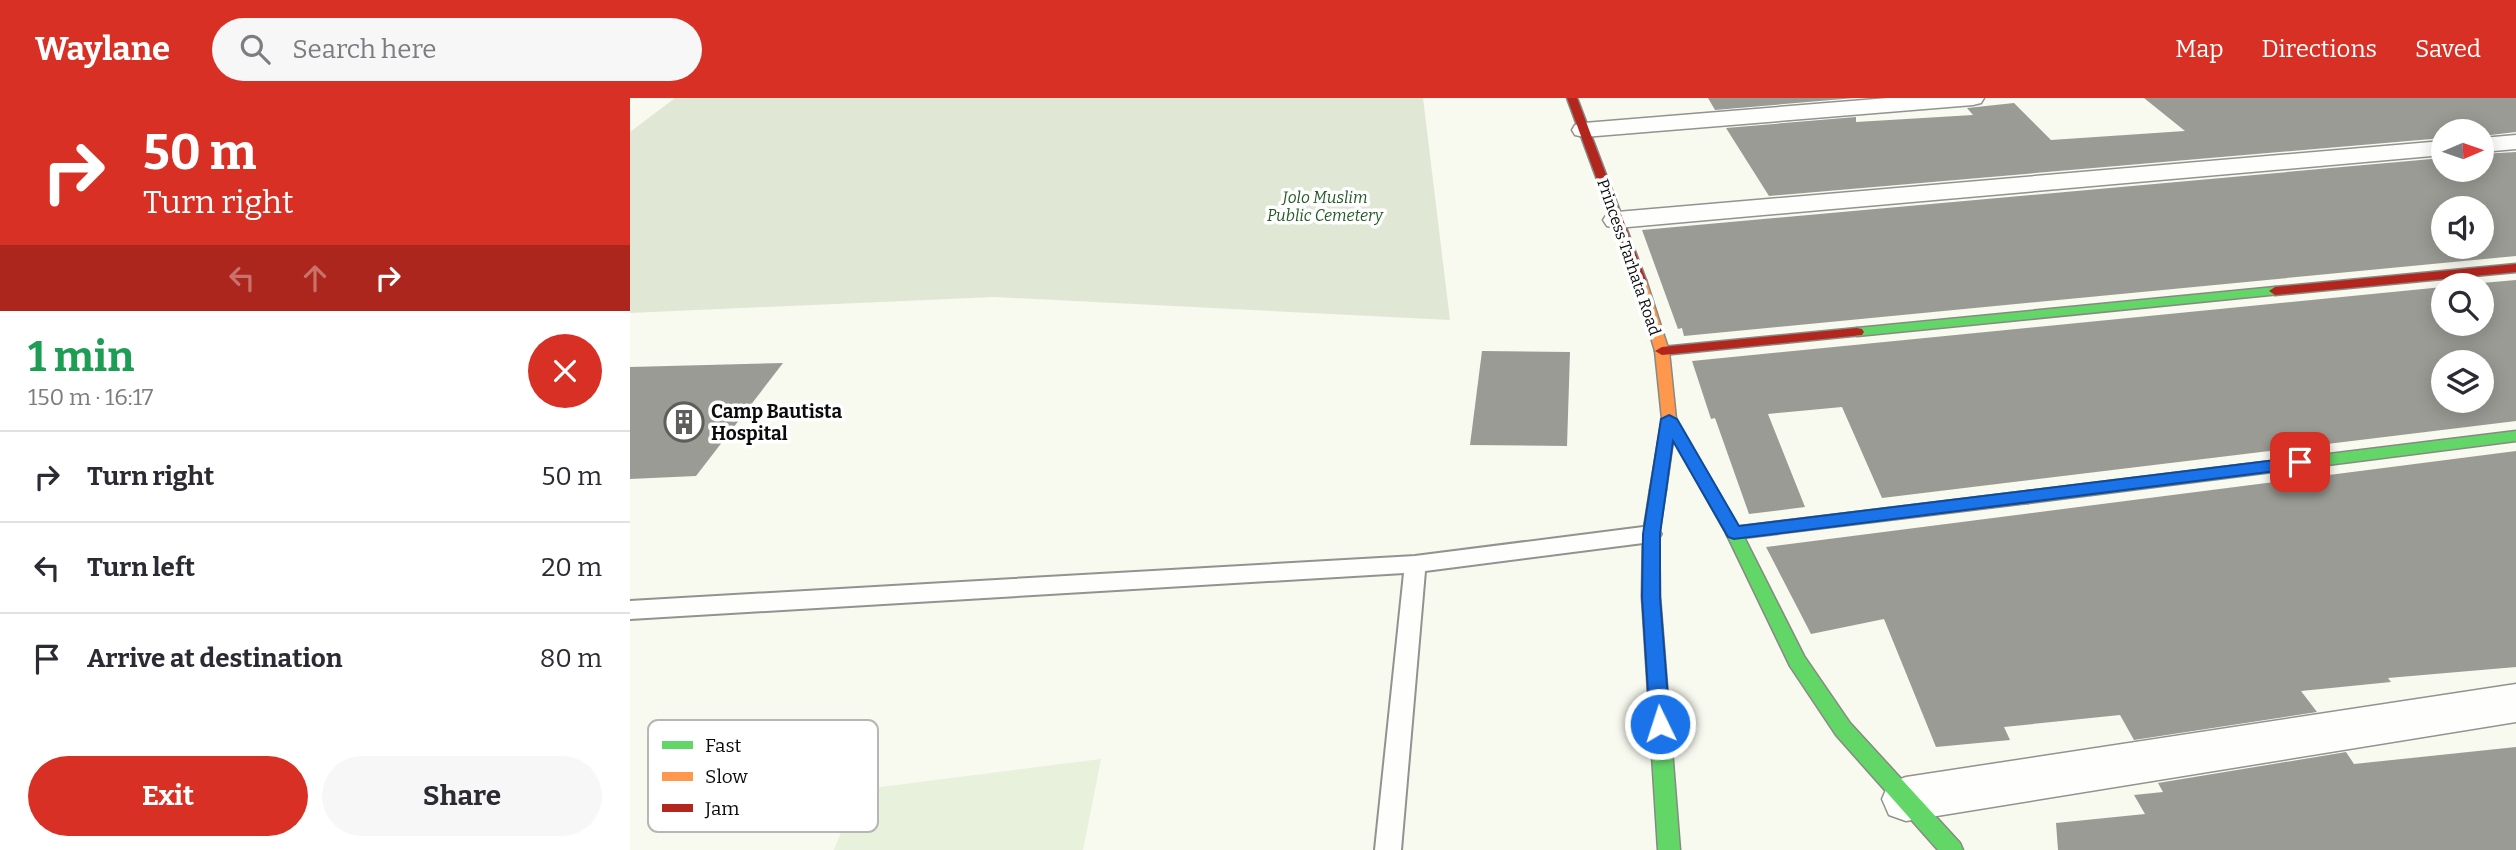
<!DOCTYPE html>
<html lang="en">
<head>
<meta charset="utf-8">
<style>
	:root { --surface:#fff; --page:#f7f7f7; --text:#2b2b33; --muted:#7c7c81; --line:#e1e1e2; --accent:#d93025 }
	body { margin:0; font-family:Bitter,serif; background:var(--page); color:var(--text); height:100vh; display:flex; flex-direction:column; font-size:26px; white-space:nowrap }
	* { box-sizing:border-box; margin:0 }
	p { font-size:23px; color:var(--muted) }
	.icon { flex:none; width:38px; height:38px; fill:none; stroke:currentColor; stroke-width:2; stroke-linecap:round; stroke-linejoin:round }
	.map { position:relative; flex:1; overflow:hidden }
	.side { display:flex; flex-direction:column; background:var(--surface); width:630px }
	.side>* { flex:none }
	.hud { background:#d93025; color:#fff; overflow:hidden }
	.needle { width:46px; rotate:88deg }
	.tools { position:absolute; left:1801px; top:21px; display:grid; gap:14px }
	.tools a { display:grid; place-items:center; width:63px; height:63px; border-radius:50%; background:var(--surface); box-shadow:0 4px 18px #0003; font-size:35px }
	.pin { position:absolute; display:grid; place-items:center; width:60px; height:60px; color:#fff; margin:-30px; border-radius:14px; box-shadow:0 4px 10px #0006 }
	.me { position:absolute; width:77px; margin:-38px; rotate:356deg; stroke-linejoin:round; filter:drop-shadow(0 0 5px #0008) }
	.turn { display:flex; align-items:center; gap:24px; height:147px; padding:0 28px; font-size:32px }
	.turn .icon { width:91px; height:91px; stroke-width:2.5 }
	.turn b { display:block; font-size:49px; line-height:60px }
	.lanes { display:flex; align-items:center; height:66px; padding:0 28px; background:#0003; justify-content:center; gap:35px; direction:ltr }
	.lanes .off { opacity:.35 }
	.round { display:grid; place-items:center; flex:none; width:74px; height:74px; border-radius:37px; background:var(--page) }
	.summary { display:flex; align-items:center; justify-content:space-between; height:119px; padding:0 28px }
	h1 { font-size:42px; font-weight:700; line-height:52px; color:#1e9e55 }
	.primary-button { display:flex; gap:14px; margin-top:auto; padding:14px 28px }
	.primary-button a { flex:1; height:80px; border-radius:42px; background:var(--accent); color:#fff; font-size:28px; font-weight:700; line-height:80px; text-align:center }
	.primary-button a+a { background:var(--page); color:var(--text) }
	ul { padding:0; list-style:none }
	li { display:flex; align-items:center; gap:21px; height:91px; padding:0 28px; border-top:2px solid var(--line) }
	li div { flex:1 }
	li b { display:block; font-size:26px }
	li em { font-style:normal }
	header { display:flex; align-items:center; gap:42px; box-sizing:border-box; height:98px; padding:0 35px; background:var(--accent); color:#fff }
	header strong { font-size:33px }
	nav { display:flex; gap:38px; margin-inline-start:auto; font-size:24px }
	.search { width:490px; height:63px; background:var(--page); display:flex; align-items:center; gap:18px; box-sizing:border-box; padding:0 24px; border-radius:38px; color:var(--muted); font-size:26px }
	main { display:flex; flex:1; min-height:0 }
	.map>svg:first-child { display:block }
	.cemetery { fill:#e0e8d5 }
	.pitch { fill:#e7f1db }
	.building { fill:#9b9b95; fill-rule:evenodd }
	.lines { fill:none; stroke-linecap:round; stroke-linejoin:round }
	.lane-casing { stroke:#92928e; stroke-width:4 }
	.street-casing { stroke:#92928e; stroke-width:3 }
	.fast-casing { stroke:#888984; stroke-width:3 }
	.slow-casing { stroke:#888984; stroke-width:3 }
	.jam-casing { stroke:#888984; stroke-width:3 }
	.lane { fill:#fefefd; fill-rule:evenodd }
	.street { fill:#fefefd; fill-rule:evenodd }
	.fast { fill:#63d668; fill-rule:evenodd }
	.slow { fill:#ff974d; fill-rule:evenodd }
	.jam { fill:#b3261e; fill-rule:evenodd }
	.route { fill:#1a73e8; stroke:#114b97; stroke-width:2 }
	.labels { text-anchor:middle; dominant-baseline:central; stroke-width:7; stroke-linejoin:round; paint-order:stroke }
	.far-park-label { font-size:16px; font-style:italic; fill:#245a24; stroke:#fff }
	.far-street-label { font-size:16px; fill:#0b0b0b; stroke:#fff }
	.poi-label { font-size:19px; font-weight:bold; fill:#0b0b0b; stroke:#fff; text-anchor:start }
	.key { fill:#fff; stroke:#b6b6b6; stroke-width:2 }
	.key-label { font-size:19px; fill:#0b0b0b }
</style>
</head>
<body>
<header>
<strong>Waylane</strong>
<div class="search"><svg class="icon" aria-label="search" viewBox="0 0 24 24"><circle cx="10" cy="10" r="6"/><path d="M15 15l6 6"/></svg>Search here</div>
<nav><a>Map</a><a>Directions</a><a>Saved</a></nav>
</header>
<main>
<section class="side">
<div class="hud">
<div class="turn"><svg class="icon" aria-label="right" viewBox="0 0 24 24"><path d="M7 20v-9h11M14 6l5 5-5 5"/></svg><div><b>50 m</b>Turn right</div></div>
<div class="lanes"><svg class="icon off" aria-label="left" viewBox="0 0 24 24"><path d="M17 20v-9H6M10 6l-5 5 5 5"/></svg><svg class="icon off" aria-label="ahead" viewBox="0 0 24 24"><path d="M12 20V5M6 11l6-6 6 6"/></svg><svg class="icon" aria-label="right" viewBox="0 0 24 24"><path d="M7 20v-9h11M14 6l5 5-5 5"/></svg></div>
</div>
<div class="summary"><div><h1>1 min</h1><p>150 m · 16:17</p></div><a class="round" style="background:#d93025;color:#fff"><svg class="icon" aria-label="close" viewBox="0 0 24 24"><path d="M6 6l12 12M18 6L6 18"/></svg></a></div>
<ul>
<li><svg class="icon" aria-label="right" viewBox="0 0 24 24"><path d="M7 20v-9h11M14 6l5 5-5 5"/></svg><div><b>Turn right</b></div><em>50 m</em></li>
<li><svg class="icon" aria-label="left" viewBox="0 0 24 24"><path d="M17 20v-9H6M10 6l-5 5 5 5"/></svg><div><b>Turn left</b></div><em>20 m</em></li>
<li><svg class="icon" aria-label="arrive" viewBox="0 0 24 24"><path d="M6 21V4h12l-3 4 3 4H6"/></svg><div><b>Arrive at destination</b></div><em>80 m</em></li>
</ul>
<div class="primary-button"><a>Exit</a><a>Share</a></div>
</section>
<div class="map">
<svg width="1886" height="752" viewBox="0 0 1886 752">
	<rect width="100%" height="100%" fill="#f8f9ef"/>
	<!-- cemetery -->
	<polygon class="cemetery" points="45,0 793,0 820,222 364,199 0,215 0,34"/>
	<!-- pitch -->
	<polygon class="pitch" points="471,661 453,752 204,752 228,692"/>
	<!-- building -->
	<g class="building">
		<polygon points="1078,0 1225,0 1085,12"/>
		<polygon points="1514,0 1886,0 1886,34 1852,38 1852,33 1813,33 1813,40 1139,98 1096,30 1226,19 1226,24 1343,17 1337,10 1384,5 1421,42 1555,33"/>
		<path d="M1886 54V158L1054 238 1052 230 1048 231 1012 132 1813 60V72H1852V56ZM1813 110H1852V149H1813Z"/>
		<path d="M1886 182V323L1252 400 1212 309 1138 316 1175 409 1119 416 1085 320 1081 321 1062 263 1813 189V226H1852V187H1829ZM1813 264H1852V303H1813Z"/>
		<polygon points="852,253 940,254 937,348 840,347"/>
		<polygon points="153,265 66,378 0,381 0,269"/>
		<polygon points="1886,353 1886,569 1758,580 1761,584 1671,593 1687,614 1504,642 1490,617 1374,629 1380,642 1306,649 1254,521 1181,536 1136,449"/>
		<polygon points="1886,649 1886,752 1428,752 1426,725 1515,716 1504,697 1533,694 1528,685 1716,654 1724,666"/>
	</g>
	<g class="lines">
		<!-- lane casing -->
		<g class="lane-casing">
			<polygon id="lane" points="1021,428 1028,431 1031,436 1028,441 1021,444 795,473 771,752 745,752 774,475 0,521 0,503 785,458"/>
		</g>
		<!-- street casing -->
		<g class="street-casing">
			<g id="street">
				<polygon points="1258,0 1354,0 1351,5 1343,7 954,39 945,37 942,32 945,27 954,25"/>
				<polygon points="1886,37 1886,51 1852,54 1852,40"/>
				<polygon points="1813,43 1813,57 987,130 977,128 973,122 977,116 987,114"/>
				<polygon points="1886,586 1886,624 1276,723 1259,717 1252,701 1259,685 1276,679"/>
			</g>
		</g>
		<!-- fast casing -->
		<g class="fast-casing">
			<g id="fast">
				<polygon points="1645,189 1650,190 1650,196 1227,238 1220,234 1227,230"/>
				<polygon points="1039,316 1046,321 1112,435 1174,558 1220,625 1330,745 1333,752 1308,752 1206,637 1160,568 1096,435 1032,321"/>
				<polygon points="1886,333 1886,343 1398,405 1390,399 1398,393"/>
				<polygon points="1028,386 1036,392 1029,436 1030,499 1050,752 1028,752 1012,499 1013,436 1020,392"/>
			</g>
		</g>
		<!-- slow casing -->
		<g class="slow-casing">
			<polygon id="slow" points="1010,178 1016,182 1039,253 1046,321 1036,392 1028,398 1020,392 1032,321 1025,253 1004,182"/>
		</g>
		<!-- jam casing -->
		<g class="jam-casing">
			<g id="jam">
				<polygon points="937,0 947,0 1016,182 1014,185 1006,185 1004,182"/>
				<polygon points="1886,166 1886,174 1645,197 1639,193 1645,189"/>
				<polygon points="1227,230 1232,231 1234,234 1232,237 1032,257 1025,253 1032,249"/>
				<polygon points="1398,393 1406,399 1398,405 1104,441 1098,439 1096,435 1098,431 1104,429"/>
			</g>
		</g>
		<!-- lane -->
		<use href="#lane" class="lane"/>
		<!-- street -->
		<use href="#street" class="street"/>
		<!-- fast -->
		<use href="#fast" class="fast"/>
		<!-- slow -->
		<use href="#slow" class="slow"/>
		<!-- jam -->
		<use href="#jam" class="jam"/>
	</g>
	<!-- route -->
	<polygon class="route" points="1039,317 1047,321 1109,428 1670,359 1678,364 1670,370 1104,441 1098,439 1043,343 1030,436 1030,499 1040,626 1037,632 1030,634 1023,632 1020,626 1012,499 1013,436 1031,321"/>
	<!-- icons -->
	<defs>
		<g id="building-ring" transform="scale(2.0125)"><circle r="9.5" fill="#fff" stroke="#5e5e5b" stroke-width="1.5"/><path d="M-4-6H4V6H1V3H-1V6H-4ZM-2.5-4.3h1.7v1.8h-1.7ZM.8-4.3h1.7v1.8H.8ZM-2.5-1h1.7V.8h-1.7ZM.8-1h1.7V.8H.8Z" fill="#5e5e5b"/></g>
	</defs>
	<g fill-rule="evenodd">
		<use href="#building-ring" x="54" y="324"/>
	</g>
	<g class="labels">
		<!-- far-park labels -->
		<g class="far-park-label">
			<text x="695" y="99">Jolo Muslim<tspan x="695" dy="18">Public Cemetery</tspan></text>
		</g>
		<!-- far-street labels -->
		<g class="far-street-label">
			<text transform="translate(999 159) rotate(71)">Princess Tarhata Road</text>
		</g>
		<!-- poi labels -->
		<g class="poi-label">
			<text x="81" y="313">Camp Bautista<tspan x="81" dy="22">Hospital</tspan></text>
		</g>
	</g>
	<!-- legend -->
	<rect x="18" y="622" width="230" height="112" rx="10" class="key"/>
	<rect x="32" y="643" width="31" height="8" fill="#63d668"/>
	<rect x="32" y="674" width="31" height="9" fill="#ff974d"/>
	<rect x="32" y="706" width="31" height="8" fill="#b3261e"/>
	<g class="key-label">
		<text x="75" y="654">Fast</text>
		<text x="75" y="685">Slow</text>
		<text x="75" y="717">Jam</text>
	</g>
</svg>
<div class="tools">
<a><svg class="needle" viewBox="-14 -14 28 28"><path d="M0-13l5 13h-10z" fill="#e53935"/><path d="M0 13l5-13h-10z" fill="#7c7c81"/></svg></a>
<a><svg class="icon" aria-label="sound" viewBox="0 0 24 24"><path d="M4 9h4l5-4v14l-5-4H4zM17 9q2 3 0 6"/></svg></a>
<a><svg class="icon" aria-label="search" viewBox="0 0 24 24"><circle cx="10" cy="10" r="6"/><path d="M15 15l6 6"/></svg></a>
<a><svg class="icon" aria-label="layers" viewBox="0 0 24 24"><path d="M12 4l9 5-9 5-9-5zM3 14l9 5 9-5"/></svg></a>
</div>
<div class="pin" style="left:1670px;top:364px;background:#d93025"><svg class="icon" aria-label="arrive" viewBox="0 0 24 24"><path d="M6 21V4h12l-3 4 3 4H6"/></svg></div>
<svg class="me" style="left:1030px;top:626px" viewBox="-20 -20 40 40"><circle r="17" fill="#1a73e8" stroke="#fff" stroke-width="3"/><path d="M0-11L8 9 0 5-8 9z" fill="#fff"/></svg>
</div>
</main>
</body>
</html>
